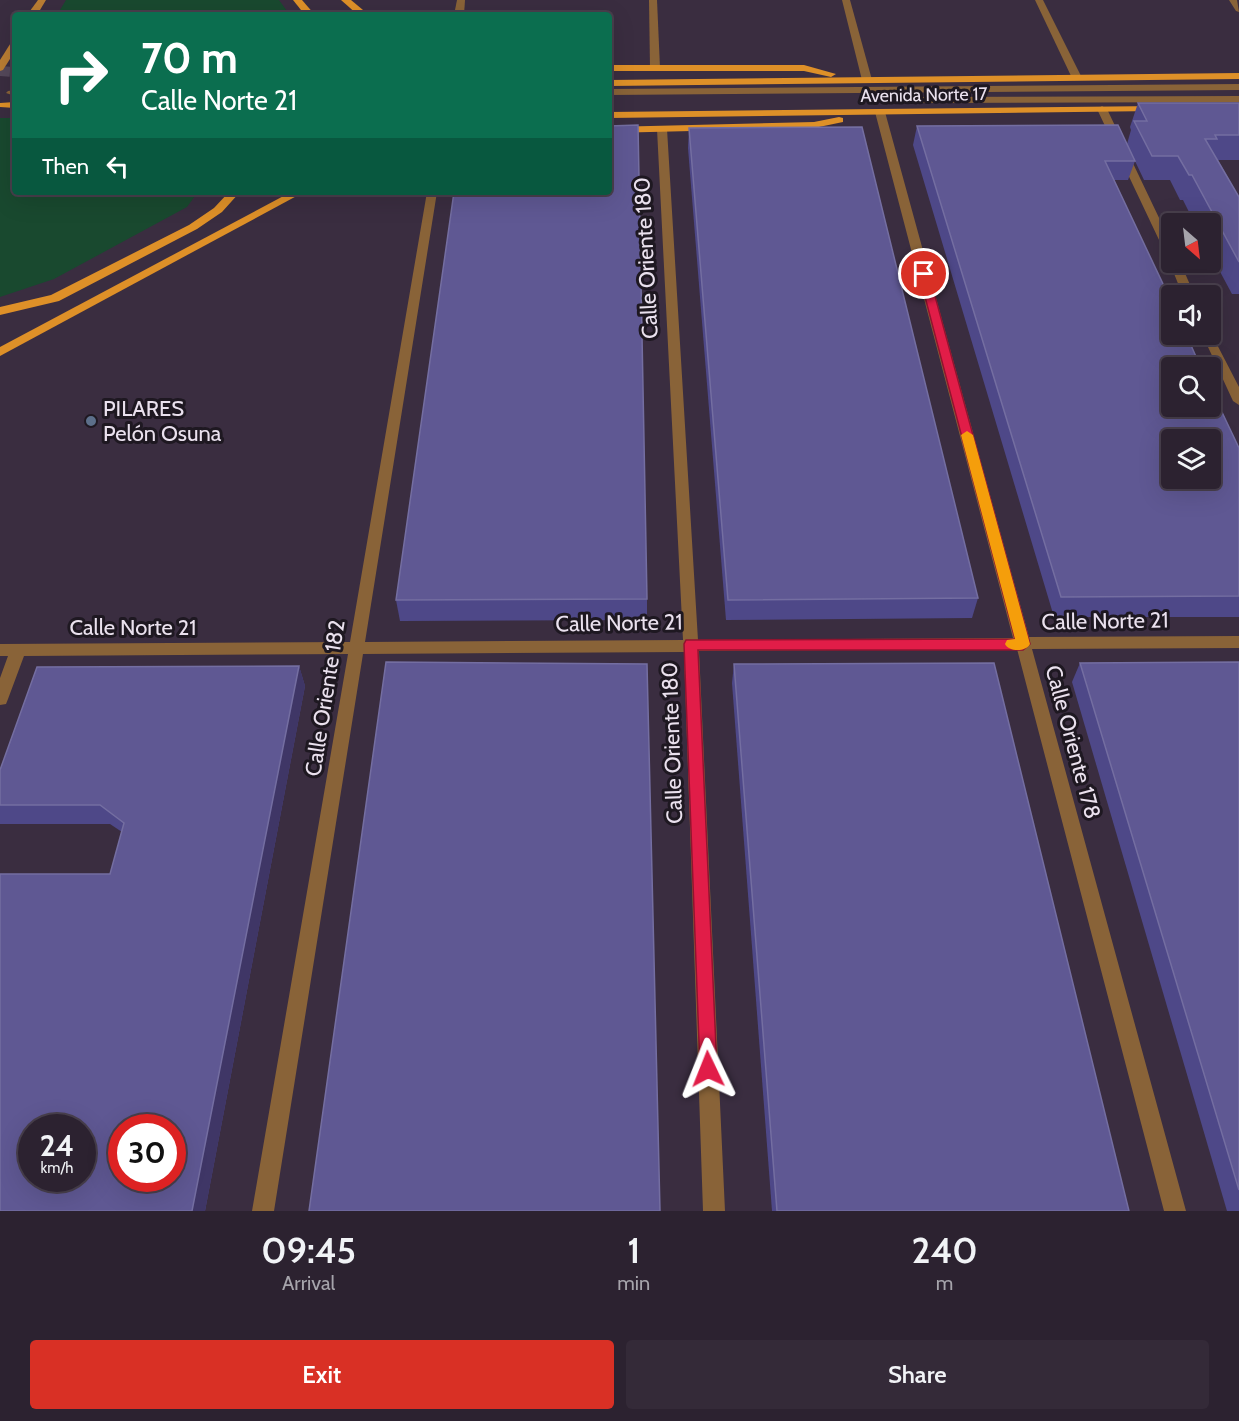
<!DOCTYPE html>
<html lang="en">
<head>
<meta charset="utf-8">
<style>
	:root { --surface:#2c2230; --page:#342a38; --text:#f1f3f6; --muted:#a6a4ab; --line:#483f4c; --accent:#d93025 }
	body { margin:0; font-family:Cabin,sans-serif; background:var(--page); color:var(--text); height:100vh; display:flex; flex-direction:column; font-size:22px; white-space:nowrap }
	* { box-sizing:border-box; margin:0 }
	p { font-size:20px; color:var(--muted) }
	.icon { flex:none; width:33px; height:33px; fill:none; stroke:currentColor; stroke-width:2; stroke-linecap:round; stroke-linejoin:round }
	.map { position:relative; height:1211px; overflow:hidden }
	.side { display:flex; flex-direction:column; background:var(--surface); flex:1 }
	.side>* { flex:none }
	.guide { position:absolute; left:12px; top:12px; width:600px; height:183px; border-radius:6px; box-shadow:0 6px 24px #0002,0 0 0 2px var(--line); background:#0b6e4f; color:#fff; overflow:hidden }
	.needle { width:39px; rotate:152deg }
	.buttons { position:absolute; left:1161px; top:213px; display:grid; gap:12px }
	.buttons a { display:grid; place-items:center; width:60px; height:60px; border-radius:6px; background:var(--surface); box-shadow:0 6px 24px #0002,0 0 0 2px var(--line); font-size:30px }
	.speed { position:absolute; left:18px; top:1114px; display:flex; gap:12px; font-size:30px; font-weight:700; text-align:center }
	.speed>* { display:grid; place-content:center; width:78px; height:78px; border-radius:50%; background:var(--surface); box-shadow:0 6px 24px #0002,0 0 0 2px var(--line); line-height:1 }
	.speed small { font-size:15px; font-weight:400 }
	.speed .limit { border:9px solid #d22; background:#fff; color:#111 }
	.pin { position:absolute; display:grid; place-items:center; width:51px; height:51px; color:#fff; margin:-26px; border:3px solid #fff; border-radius:50%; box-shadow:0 2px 6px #0007 }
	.me { position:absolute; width:66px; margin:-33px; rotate:358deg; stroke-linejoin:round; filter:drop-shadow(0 0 4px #0008) }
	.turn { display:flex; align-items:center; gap:21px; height:126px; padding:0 30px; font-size:27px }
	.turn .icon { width:78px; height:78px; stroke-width:2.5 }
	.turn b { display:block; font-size:42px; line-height:51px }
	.then { display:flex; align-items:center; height:57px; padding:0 30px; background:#0003; gap:12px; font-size:22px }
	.eta { display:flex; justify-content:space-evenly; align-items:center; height:102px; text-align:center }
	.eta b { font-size:36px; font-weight:600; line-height:42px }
	.primary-button { display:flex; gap:12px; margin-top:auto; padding:12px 30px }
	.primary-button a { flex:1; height:69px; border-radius:6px; background:var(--accent); color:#fff; font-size:24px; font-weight:600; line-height:69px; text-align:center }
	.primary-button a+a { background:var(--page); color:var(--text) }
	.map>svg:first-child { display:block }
	.green { fill:#19492f }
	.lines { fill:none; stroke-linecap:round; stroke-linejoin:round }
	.primary-tunnel { stroke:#54485a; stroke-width:10; stroke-dasharray:10 5; stroke-linecap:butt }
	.lane { fill:#896338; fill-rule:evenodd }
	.street { fill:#896338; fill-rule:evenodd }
	.secondary { fill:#b97d33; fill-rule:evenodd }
	.primary { fill:#de9028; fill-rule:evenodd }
	.wall { fill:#4e4888 }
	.shaded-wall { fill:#3f3666 }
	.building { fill:#5f5893; stroke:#746ea1; stroke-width:1.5; fill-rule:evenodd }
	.route { fill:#e11d48; stroke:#92132f; stroke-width:1.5 }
	.slow { fill:#f59e0b }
	.service-dot { fill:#5c6f8a; stroke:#1e1821; stroke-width:2 }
	.labels { text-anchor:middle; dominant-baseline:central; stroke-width:6; stroke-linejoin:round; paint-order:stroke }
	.far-street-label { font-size:18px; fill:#eae1ee; stroke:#1e1821 }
	.street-label { font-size:22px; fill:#eae1ee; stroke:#1e1821 }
	.poi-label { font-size:22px; fill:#eae1ee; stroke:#1e1821; text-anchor:start }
</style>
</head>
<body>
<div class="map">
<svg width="1239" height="1211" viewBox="0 0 1239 1211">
	<rect width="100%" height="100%" fill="#3a2d40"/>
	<!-- green -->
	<g class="green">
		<polygon points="66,0 279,0 290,15 57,15"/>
		<polygon points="0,118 15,118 15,192 198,192 187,207 54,279 0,297"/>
	</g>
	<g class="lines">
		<!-- primary-tunnel -->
		<polyline class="primary-tunnel" points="0,71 15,72"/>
		<!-- lane -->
		<g class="lane">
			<polygon points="1239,84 1239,90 609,95 609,89"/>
			<polygon points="15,90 15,96 6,93 8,91"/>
			<polygon points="1239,96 1239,102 900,103 895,100 900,97"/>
		</g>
		<!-- street -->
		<g class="street">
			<polygon points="457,0 465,0 464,15 454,15"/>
			<polygon points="649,0 657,0 660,68 655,71 650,68"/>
			<polygon points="842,0 850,0 872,80 870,82 862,80"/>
			<polygon points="1035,0 1043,0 1082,78 1080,80 1072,78"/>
			<polygon points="1229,0 1237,0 1239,12 1236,11"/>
			<polygon points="1102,106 1107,109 1172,245 1172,262 1180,262 1195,296 1183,296 1169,261 1097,109"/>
			<polygon points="880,109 885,112 1029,637 1239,636 1239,648 1032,649 1186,1211 1164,1211 1017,649 699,651 725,1211 703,1211 684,652 363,654 274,1211 252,1211 348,654 24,656 8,699 6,704 0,705 0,678 8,656 0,656 0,644 350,642 427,192 437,192 365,642 683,640 657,129 662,126 667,129 698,640 1013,638 875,112"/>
			<polygon points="1210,331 1239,387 1239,405 1233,401 1202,334 1210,334"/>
		</g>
		<!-- secondary -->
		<g class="secondary">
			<polygon points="38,0 46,0 37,15 27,15"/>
			<polygon points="15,40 15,51 3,70 0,71 0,60 12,41"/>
		</g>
		<!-- primary -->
		<g class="primary">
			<polygon points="293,0 302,0 315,15 305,15"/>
			<polygon points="341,0 351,0 369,15 358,15"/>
			<polygon points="609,65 804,65 836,74 831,77 804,71 609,71"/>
			<polygon points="1239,73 1239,79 609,86 609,80"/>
			<polygon points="15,102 15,108 0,107 0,103"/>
			<polygon points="1159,106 1159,110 1155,111 609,118 609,112"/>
			<polygon points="839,117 843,118 843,122 814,128 609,133 609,127 814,122"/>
			<polygon points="229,192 240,192 222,212 197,229 59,301 0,315 0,307 51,295 189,225 214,208"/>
			<polygon points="291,192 304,192 0,356 0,347"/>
		</g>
	</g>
	<!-- wall -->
	<g class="wall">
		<polygon points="1138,103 1239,103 1239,160 1218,160 1239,197 1239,294 1232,294 1210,253 1210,224 1195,224 1183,200 1180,200 1170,180 1144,180 1135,161 1128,180 1114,180 1239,448 1239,617 1054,617 913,145 917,126 1127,144 1131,130 1130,127"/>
		<polygon points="689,128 978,598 972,618 726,620 688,148"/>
		<polygon points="647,599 647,620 400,621 396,600"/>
		<polygon points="1239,662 1239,1211 1227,1211 1072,682 1080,663"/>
		<polygon points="734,664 1129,1211 772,1211 732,683"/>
		<polygon points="299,666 305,686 205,1211 0,1211 110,874 122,832 110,824 0,824 0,770"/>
	</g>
	<!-- shaded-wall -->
	<polygon class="shaded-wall" points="299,666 305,686 205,1211 192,1211"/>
	<!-- building -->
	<g class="building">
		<polygon points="1138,103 1239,103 1239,135 1215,135 1217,139 1205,139 1239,197 1239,262 1192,175 1189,175 1178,156 1152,156 1134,121 1147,121"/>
		<polygon points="638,125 647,599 396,600 454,192 609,192 609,126"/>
		<path d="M1118 125 1135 161H1105L1172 303V334H1186L1201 368H1172V406H1210V387L1239 448V596L1061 597 917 126ZM1172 440H1210V478H1172Z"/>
		<polygon points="862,127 978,598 728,600 689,128"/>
		<polygon points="386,662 647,664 660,1211 309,1211"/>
		<polygon points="1239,662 1239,1190 1080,663"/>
		<polygon points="994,663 1129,1211 777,1211 734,664"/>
		<path d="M299 666 192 1211H0V874H110L124 823 100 805H0V770L37 667ZM32 1128H82V1179H32ZM122 1128H172V1179H122Z"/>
	</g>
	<!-- route -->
	<polygon class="route" points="924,271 929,274 1030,644 1023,650 698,650 717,1069 715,1076 708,1078 702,1076 700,1069 684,644 686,640 1015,639 919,274"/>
	<!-- slow -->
	<path class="slow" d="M967 431 973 435 1030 644C1026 652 1009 652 1005 644L1007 640 1015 639 961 435Z"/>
	<!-- markers -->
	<circle class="service-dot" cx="91" cy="421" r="6"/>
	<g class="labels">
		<!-- far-street labels -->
		<g class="far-street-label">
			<text transform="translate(924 95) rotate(-1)">Avenida Norte 17</text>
		</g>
		<!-- street labels -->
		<g class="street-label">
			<text transform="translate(646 258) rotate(-93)">Calle Oriente 180</text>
			<text transform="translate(1105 621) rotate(-1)">Calle Norte 21</text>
			<text transform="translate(619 623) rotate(-1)">Calle Norte 21</text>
			<text x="133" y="627">Calle Norte 21</text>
			<text transform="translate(325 698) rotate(-81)">Calle Oriente 182</text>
			<text transform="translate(1073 742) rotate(75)">Calle Oriente 178</text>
			<text transform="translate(672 743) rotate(-92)">Calle Oriente 180</text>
		</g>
		<!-- poi labels -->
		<g class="poi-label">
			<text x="103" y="408">PILARES<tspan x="103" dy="25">Pelón Osuna</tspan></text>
		</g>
	</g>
</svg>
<div class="buttons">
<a><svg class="needle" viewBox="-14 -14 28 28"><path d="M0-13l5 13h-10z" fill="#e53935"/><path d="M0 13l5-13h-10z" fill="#a6a4ab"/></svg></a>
<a><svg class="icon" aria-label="sound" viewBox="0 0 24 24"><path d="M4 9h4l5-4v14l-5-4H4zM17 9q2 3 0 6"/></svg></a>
<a><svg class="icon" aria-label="search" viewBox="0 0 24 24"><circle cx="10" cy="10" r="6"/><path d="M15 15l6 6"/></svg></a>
<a><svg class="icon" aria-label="layers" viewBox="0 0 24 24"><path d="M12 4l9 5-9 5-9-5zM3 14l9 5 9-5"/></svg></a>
</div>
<div class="speed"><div>24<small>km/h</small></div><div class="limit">30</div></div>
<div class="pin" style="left:924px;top:274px;background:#d93025"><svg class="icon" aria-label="arrive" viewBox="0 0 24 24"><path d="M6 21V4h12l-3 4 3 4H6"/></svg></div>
<svg class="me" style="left:708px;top:1069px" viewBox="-20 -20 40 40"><path d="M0-17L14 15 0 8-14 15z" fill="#e11d48" stroke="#fff" stroke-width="4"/></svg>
<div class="guide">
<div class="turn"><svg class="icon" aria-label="right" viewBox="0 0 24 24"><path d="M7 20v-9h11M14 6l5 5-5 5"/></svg><div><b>70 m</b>Calle Norte 21</div></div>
<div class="then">Then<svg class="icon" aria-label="left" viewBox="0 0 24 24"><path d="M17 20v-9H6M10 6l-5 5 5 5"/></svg></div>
</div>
</div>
<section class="side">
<div class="eta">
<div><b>09:45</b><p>Arrival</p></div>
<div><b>1</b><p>min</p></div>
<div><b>240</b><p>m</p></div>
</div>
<div class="primary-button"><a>Exit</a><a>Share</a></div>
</section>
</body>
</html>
